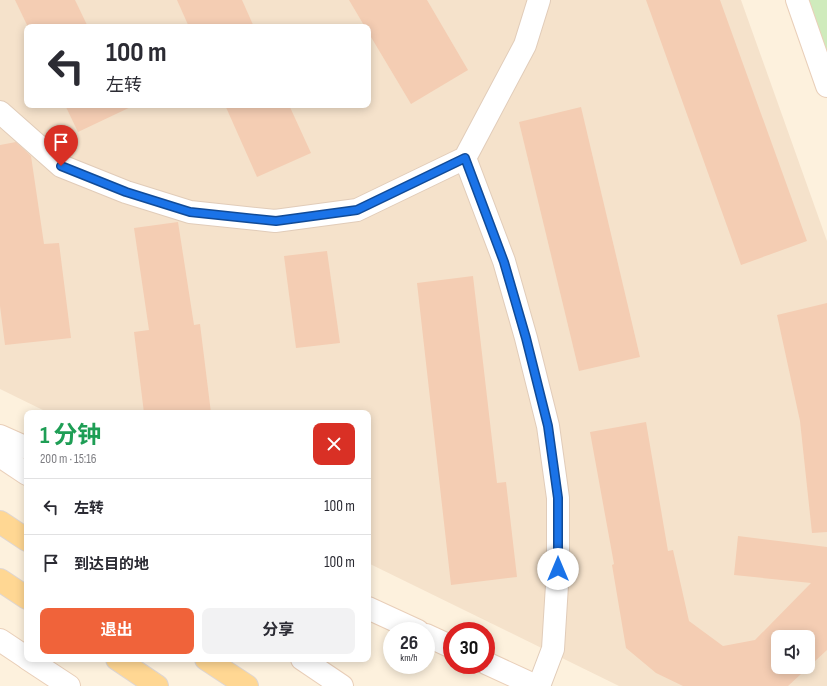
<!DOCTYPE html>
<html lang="zh">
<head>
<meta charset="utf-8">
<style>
	:root { --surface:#fff; --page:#f2f2f3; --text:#2b2b33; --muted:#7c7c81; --line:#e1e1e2; --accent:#f0633a }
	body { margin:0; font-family:"Sofia Sans Condensed","Noto Sans SC",sans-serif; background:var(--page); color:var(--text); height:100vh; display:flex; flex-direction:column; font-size:15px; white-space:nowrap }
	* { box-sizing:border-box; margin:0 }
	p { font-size:13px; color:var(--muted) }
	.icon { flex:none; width:22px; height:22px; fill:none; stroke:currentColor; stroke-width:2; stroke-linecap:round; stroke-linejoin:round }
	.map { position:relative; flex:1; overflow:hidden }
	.sheet { position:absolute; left:24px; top:410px; width:347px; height:252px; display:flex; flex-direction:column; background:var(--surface); border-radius:8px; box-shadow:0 2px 10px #0003 }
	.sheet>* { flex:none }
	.banner { position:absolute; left:24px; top:24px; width:347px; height:84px; border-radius:8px; box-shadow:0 2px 10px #0003; background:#fff; color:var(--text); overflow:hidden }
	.controls { position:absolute; left:771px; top:630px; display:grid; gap:8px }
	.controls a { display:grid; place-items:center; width:44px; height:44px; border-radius:8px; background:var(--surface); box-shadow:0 2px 10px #0003; font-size:20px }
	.speed { position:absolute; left:383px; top:622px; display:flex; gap:8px; font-size:20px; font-weight:700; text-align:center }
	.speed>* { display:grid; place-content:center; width:52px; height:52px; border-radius:50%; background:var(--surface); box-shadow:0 2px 10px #0003; line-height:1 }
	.speed small { font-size:10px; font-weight:400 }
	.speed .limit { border:6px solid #d22; background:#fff; color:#111 }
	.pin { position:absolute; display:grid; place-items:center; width:34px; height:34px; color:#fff; margin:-41px -17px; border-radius:50% 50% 50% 0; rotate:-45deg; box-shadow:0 0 4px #0007 }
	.pin .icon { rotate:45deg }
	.me { position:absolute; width:44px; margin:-22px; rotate:0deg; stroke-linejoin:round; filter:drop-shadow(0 0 3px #0008) }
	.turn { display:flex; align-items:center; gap:14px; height:84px; padding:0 16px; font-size:18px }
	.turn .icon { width:52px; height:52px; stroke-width:2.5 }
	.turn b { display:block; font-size:28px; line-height:34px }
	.round { display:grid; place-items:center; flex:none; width:42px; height:42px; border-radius:8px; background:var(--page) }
	.overview { display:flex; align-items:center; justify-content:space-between; height:68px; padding:0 16px }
	h1 { font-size:24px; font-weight:700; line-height:30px; color:#1e9e55 }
	.button { display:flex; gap:8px; margin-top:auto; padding:8px 16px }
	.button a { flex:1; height:46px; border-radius:8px; background:var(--accent); color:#fff; font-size:16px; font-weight:700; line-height:46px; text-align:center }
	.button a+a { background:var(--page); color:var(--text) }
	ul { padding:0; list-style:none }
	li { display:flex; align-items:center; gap:12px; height:56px; padding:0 16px; border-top:1px solid var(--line) }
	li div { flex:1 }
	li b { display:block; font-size:15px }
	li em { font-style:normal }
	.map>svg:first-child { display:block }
	.residential { fill:#f5e2cb; fill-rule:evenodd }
	.green { fill:#cfebbc }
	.building { fill:#f4cdb3; fill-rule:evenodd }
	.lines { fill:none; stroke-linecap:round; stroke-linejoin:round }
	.street-casing { stroke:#e1ccb9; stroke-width:24 }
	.secondary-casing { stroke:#e9cfb9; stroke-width:24 }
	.primary-casing { stroke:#ded6d2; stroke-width:24 }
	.street { stroke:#fff; stroke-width:22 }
	.secondary { stroke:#fff; stroke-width:22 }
	.primary { stroke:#ffd793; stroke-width:22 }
	.route-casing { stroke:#114b97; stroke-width:10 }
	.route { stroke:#1a73e8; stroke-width:7 }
</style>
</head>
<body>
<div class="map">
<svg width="827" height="686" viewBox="0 0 827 686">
	<rect width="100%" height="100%" fill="#fdf1dd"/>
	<!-- residential -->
	<path class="residential" d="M0 0H741L827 241V686H619L368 563V413H49L0 389ZM27 27H368V105H27ZM778 637H808V667H778Z"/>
	<!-- green -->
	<polygon class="green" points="807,0 827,0 827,55"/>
	<!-- building -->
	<g class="building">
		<polygon points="15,0 75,0 88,27 28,27"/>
		<polygon points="177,0 242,0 254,27 189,27"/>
		<polygon points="349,0 427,0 468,70 411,104 368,32 368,27 365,27"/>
		<polygon points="646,0 720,0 807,241 741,265"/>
		<polygon points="65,105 135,105 78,132"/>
		<polygon points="225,105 289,105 311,153 257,177"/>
		<polygon points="581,107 640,357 579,371 519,122"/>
		<polygon points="16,142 31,156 44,244 59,243 71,338 5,345 0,306 0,145"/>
		<polygon points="178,222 194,325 200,324 211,413 144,413 134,332 149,330 134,228"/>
		<polygon points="327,251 340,343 296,348 284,256"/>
		<polygon points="473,276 497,483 506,482 517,577 451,585 417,283"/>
		<polygon points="827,303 827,532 812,533 800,421 777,315"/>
		<path d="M646 422 668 551 673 550 689 621 723 646 755 640 811 583 734 575 738 536 827 547V650L788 686H683L656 673 626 648 612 565 614 564 590 432ZM778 637H808V667H778Z"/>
	</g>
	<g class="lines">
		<!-- street casing -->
		<g class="street-casing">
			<g id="street">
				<polyline points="0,112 61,166 126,192 190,212 275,221 357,210 465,158 525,45 539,0"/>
				<polyline points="465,158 504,261 526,338 548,426 558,498 558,569 553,649 539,686"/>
			</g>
		</g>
		<!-- secondary casing -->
		<g class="secondary-casing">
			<g id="secondary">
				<polyline points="797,0 827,86"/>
				<polyline points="0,436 27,448"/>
				<polyline points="0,456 27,474"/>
				<polyline points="368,608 418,631"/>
				<polyline points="426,635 452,647"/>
				<polyline points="0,640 27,658"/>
				<polyline points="28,659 69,686"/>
				<polyline points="302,659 342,686"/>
				<polyline points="486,663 536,686"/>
			</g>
		</g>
		<!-- primary casing -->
		<g class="primary-casing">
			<g id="primary">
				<polyline points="0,522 27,540"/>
				<polyline points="0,580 27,598"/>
				<polyline points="117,659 157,686"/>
				<polyline points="206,659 247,686"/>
			</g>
		</g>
		<!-- street -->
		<use href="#street" class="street"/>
		<!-- secondary -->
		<use href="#secondary" class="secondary"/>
		<!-- primary -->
		<use href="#primary" class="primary"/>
	</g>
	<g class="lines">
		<!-- route casing -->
		<g class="route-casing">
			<polyline id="route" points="61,166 126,192 190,212 276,221 357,210 465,158 504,262 526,338 548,426 558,498 558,569"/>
		</g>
		<!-- route -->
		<use href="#route" class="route"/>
	</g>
</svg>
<div class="controls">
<a><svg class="icon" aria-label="sound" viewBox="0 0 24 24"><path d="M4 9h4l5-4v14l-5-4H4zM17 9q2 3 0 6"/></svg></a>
</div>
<div class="speed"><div>26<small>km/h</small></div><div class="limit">30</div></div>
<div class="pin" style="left:61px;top:166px;background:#d93025"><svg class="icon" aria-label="arrive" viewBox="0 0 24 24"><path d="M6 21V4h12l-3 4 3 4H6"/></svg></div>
<svg class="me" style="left:558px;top:569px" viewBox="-20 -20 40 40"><circle r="19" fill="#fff"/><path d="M0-13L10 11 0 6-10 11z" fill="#1a73e8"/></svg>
<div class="banner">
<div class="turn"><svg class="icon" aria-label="left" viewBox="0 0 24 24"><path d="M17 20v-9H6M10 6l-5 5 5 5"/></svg><div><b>100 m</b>左转</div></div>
</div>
<section class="sheet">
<div class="overview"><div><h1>1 分钟</h1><p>200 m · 15:16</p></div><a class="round" style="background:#d93025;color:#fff"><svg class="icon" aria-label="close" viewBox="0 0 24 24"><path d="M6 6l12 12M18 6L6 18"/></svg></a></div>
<ul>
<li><svg class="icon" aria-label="left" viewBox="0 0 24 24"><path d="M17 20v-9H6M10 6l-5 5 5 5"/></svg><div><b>左转</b></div><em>100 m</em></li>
<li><svg class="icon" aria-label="arrive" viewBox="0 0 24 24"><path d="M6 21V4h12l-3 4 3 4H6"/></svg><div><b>到达目的地</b></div><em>100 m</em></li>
</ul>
<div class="button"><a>退出</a><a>分享</a></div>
</section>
</div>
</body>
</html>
